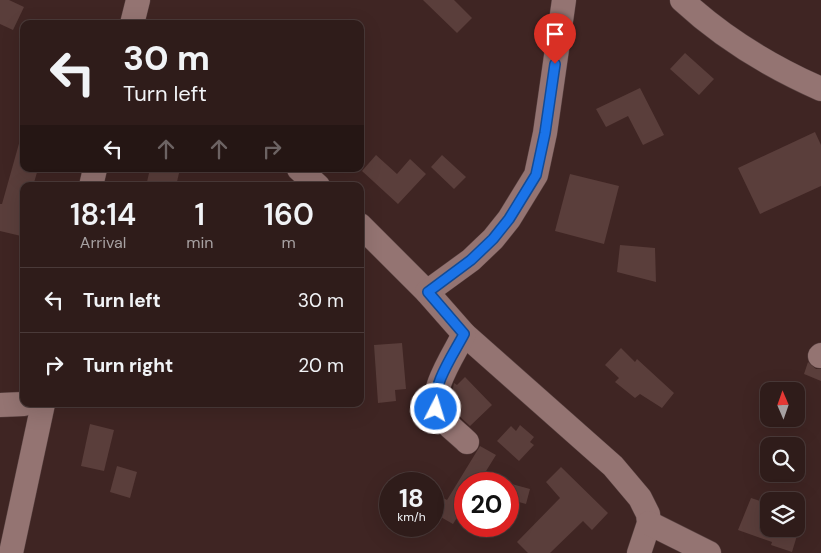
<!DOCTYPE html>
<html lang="en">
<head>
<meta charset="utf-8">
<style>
	:root { --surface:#2f1c1a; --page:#372523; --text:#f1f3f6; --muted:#a7a1a2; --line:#4a3a39 }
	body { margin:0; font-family:"DM Sans",sans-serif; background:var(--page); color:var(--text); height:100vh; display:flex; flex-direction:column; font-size:19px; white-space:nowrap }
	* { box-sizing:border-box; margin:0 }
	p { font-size:16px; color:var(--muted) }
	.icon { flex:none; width:28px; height:28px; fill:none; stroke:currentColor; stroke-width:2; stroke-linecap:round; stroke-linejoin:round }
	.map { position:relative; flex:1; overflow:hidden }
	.panel { position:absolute; left:20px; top:182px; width:344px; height:225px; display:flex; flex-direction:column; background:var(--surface); border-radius:10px; box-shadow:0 5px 20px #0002,0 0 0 1px var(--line) }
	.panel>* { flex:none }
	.banner { position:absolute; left:20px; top:20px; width:344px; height:152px; border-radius:10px; box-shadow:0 5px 20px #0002,0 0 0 1px var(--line); background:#2f1c1a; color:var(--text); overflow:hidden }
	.needle { width:32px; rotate:358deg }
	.fabs { position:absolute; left:760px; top:382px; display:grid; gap:10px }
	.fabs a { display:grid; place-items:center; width:45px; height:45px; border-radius:10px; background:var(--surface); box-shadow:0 5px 20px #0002,0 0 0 1px var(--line); font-size:25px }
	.speed { position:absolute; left:379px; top:472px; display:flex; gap:10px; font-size:25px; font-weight:700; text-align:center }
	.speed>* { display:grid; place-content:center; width:65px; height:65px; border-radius:50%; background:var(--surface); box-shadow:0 5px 20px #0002,0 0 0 1px var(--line); line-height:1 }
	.speed small { font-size:12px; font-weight:400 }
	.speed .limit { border:8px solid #d22; background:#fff; color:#111 }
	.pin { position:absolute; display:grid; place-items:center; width:42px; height:42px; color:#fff; margin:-51px -21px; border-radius:50% 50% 50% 0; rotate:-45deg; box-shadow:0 0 5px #0007 }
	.pin .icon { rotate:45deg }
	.me { position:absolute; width:55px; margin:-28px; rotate:5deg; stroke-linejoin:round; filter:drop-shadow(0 0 4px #0008) }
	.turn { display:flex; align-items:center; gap:18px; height:105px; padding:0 20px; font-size:22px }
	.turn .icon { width:65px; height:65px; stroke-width:2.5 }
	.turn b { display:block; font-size:35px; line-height:42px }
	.lanes { display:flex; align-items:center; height:48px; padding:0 20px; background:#0003; justify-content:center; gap:25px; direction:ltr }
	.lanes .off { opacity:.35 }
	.eta { display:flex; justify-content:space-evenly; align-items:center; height:85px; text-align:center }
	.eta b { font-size:30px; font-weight:600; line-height:35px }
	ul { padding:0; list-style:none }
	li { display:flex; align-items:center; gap:15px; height:65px; padding:0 20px; border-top:1px solid var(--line) }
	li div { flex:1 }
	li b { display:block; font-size:19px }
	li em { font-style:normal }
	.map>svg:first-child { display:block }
	.building { fill:#5a3e3b }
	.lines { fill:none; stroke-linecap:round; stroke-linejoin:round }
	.minor-casing { stroke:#584241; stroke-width:25 }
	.minor { stroke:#947472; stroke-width:24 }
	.route-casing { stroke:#114b97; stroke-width:12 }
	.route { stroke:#1a73e8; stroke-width:9 }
</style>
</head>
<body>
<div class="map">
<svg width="821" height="553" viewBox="0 0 821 553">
	<rect width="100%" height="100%" fill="#3f2523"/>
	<!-- building -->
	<g class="building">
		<polygon points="0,0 9,0 24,7 13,30 0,24"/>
		<polygon points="423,0 454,0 472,18 457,33"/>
		<polygon points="685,53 714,79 699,95 670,69"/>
		<polygon points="640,88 664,135 643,145 628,116 606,127 596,109"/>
		<polygon points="815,132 821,145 821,186 760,214 738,168"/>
		<polygon points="20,140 24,141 24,169 38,169 33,186 24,186 24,223 21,236 0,231 0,204 2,204"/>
		<polygon points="376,155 397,174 410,159 426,174 398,204 362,171"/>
		<polygon points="442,155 466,177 454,189 431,167"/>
		<polygon points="150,169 180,169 176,186 146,186"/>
		<polygon points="570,174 619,186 604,244 555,231"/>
		<polygon points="620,245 655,248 656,282 617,272"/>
		<polygon points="402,343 406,389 395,390 396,401 378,403 374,345"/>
		<polygon points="621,348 635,362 637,359 674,393 662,408 640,394 635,398 615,382 619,378 605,365"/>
		<polygon points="808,362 816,369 821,369 821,381 804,374"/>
		<polygon points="465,377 492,405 470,426 455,412 450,403 454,383 457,385"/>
		<polygon points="90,424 114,430 104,471 81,466"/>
		<polygon points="520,425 534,437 530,442 534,445 519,461 497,441 511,426 516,431"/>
		<polygon points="480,446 496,455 478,484 465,484 465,505 453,524 432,512 432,492 447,500"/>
		<polygon points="117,466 137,472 130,498 110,492"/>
		<polygon points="561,467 608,513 592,530 583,521 550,553 528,553 517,542 560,498 546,482"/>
		<polygon points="508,483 530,489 526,504 508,499"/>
		<polygon points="751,498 769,504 760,529 799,529 792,552 771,545 772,542 738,530"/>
	</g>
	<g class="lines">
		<!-- minor casing -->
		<g class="minor-casing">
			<g id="minor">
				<path d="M682 0C723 38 771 67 821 89"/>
				<polyline points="132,24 138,0"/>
				<polyline points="299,169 318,186"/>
				<polyline points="91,186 95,169"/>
				<polyline points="360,225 427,292 464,334 613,466 640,498 648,514 649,523 639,553"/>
				<polyline points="427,292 471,260 493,239 509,219 536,175 545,133 564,0"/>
				<path d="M464 334C455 353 426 394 439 414 445 424 458 433 467 442"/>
				<polyline points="820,356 821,355"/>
				<polyline points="0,405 24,404"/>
				<polyline points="649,523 709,553"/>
				<polyline points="11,553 43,404"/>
			</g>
		</g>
		<!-- minor -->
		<use href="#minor" class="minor"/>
	</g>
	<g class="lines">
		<!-- route casing -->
		<g class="route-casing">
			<path id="route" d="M436 409C431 386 453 355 464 334L428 292 471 260 493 239 509 219 536 175 545 133 555 64"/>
		</g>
		<!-- route -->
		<use href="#route" class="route"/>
	</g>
</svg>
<div class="fabs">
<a><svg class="needle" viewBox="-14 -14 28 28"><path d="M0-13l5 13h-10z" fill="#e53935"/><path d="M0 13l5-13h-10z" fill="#a7a1a2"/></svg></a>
<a><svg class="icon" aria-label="search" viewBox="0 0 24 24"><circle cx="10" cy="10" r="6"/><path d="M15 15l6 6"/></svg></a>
<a><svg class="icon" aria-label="layers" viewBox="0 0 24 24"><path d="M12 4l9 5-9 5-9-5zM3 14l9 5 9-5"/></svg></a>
</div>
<div class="speed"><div>18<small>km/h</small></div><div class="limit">20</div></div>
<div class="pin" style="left:555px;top:64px;background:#d93025"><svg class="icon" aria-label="arrive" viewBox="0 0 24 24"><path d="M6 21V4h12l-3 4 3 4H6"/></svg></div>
<svg class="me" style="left:436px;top:409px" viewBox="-20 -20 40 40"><circle r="17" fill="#1a73e8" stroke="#fff" stroke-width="3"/><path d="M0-11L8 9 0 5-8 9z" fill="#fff"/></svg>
<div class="banner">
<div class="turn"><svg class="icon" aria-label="left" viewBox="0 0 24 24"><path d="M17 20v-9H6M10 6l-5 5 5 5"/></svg><div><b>30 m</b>Turn left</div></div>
<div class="lanes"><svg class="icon" aria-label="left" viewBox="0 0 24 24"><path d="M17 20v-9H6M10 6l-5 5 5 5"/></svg><svg class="icon off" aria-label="ahead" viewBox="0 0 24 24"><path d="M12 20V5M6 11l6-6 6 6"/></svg><svg class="icon off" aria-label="ahead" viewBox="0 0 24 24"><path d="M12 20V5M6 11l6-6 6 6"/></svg><svg class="icon off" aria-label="right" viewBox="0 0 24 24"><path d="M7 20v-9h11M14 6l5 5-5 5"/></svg></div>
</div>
<section class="panel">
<div class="eta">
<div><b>18:14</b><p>Arrival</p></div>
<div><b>1</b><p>min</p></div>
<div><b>160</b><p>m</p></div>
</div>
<ul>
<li><svg class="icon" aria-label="left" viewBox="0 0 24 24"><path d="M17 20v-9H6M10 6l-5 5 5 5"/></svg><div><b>Turn left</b></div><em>30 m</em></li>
<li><svg class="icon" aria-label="right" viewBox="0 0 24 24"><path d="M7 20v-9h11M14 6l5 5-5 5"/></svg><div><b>Turn right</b></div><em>20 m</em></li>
</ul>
</section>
</div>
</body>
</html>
